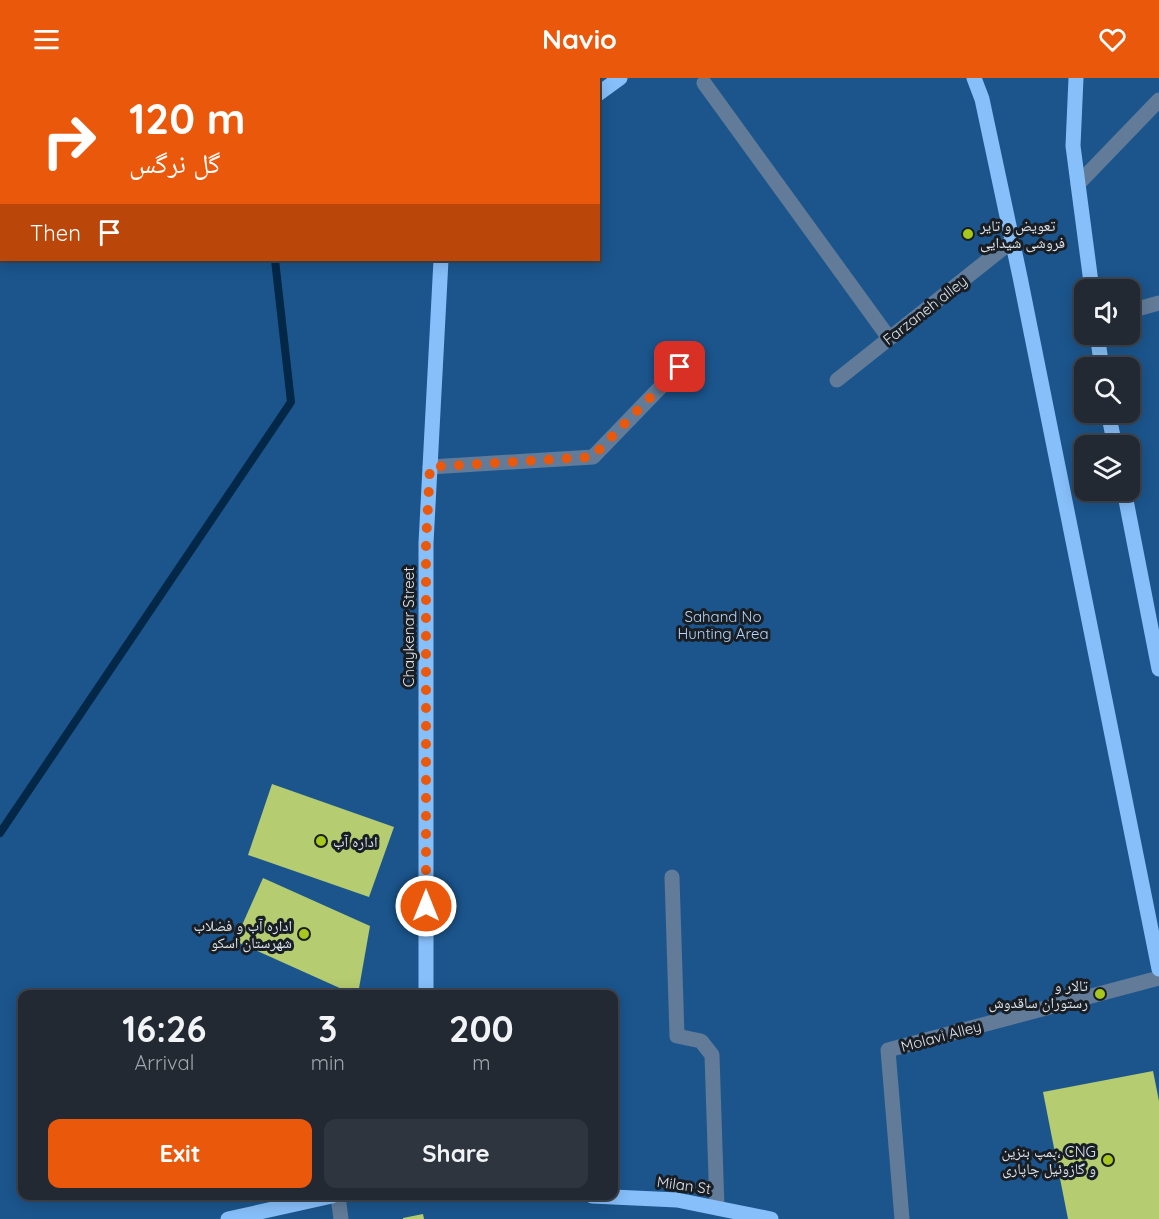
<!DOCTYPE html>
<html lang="en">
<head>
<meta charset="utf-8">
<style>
	:root { --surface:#222932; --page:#2e353e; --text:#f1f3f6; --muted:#a2a6ac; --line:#3f454d; --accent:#ea580c }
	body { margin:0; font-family:Quicksand,"Noto Naskh Arabic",sans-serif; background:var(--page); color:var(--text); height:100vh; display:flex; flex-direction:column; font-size:22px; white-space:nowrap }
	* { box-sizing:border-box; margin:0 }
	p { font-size:20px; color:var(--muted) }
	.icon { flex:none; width:33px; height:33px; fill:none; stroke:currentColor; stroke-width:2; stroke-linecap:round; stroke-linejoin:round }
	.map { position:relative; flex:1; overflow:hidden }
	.drawer { position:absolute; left:18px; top:912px; width:600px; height:210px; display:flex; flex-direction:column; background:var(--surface); border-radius:12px; box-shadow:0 3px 15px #0003,0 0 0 2px var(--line) }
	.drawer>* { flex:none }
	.top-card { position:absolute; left:0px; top:0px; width:600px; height:183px; box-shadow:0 3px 15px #0003,0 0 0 2px var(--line); background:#ea580c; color:#fff; overflow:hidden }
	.buttons { position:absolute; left:1074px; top:201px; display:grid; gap:12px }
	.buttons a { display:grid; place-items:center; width:66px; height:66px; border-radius:12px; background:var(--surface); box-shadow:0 3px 15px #0003,0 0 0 2px var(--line); font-size:30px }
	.pin { position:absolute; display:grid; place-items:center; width:51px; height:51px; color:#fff; margin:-26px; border-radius:12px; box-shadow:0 3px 9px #0006 }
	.me { position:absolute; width:66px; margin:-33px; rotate:0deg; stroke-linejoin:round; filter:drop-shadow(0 0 4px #0008) }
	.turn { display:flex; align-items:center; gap:21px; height:126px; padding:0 30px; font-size:27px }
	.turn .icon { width:78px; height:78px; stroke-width:2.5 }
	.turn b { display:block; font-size:42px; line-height:51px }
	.then { display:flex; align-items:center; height:57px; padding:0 30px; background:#0003; gap:12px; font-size:22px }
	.eta { display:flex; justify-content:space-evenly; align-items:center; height:102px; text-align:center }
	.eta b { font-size:36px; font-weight:800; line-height:42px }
	.primary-button { display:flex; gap:12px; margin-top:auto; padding:12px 30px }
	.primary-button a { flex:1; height:69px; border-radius:12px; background:var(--accent); color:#fff; font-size:24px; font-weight:800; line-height:69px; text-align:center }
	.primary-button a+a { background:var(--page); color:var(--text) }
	header { display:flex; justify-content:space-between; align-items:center; height:78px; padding:0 30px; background:var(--accent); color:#fff; font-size:27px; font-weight:800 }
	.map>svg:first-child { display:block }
	.green { fill:#1b558c; fill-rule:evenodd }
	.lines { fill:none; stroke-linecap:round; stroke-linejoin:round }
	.stream { stroke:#032747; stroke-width:8 }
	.building { fill:#b5cc70 }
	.minor { stroke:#617b98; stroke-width:15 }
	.major { stroke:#87bffa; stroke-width:15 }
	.route { stroke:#ea580c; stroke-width:10; stroke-dasharray:0 18 }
	.poi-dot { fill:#a8c71c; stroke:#191e24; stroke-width:2 }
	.labels { text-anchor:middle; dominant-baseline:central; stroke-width:6; stroke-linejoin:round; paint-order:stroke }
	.poi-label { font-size:15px; fill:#dde4ec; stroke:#191e24; text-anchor:end }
	.street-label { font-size:15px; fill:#dde4ec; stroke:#191e24 }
	.park-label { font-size:15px; fill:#b6d6fa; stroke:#191e24 }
</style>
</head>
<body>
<header><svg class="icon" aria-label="menu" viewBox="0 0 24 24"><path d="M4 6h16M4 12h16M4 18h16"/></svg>Navio<svg class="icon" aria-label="heart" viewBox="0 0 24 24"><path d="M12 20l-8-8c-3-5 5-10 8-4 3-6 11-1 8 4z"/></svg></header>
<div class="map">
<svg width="1159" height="1141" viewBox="0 0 1159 1141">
	<rect width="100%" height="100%" fill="#2d3743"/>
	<!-- green -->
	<path class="green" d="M0 0H1159V1141H0ZM2 2H598V182H2ZM1084 212H1130V256H1084ZM1084 290H1130V334H1084ZM1084 368H1130V412H1084ZM22 916H614V1118H22Z"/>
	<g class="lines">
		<!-- stream -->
		<g class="stream">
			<polyline points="253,0 253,2"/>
			<polyline points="0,755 291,324 275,182"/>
		</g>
	</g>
	<!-- building -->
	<g class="building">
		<polygon points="272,706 394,749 369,819 248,777"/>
		<polygon points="263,800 370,848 358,916 353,916 235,863"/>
		<polygon points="1153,993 1159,1023 1159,1141 1068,1141 1043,1014"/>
		<polygon points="423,1136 424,1141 403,1141 403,1140"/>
	</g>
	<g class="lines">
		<!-- minor -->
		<g class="minor">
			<polyline points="704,5 889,260"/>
			<polyline points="1078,106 1159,22"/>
			<polyline points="1130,233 1159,225"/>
			<polyline points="837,302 1012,163"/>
			<polyline points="430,389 593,379 680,289"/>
			<polyline points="672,799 677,958 701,963 712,977 717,1130"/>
			<polyline points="338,1118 341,1141"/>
			<polyline points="902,1141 888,972 1159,900"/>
		</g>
		<!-- major -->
		<g class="major">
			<polyline points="433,0 433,2"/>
			<polyline points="974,0 982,21 1020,199 1159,891"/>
			<polyline points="1076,0 1073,68 1092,212"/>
			<polyline points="598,16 620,0"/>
			<polyline points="1097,256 1102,290"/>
			<polyline points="1108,334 1115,368"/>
			<polyline points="1124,412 1159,591"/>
			<polyline points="426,916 426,465 441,182"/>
			<polyline points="592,1118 677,1122 771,1141"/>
			<polyline points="228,1141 332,1118"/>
		</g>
	</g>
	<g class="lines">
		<!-- route -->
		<polyline class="route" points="426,828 426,465 430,389 592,379 680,289"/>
	</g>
	<!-- markers -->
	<g class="poi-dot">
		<circle cx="968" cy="156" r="6"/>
		<circle cx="321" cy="763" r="6"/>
		<circle cx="304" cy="856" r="6"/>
		<circle cx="1100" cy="916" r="6"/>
		<circle cx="1108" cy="1082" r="6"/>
	</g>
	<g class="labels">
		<!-- poi labels -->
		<g class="poi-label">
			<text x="980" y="147" text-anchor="start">تعویض و تایر<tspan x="980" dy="17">فروشی شیدایی</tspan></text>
			<text x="333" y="763" text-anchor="start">اداره آب</text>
			<text x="292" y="847">اداره آب و فضلاب<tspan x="292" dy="17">شهرستان اسکو</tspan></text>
			<text x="1088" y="907">تالار و<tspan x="1088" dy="17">رستوران ساقدوش</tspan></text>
			<text x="1096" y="1073">پمپ بنزین، CNG<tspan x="1096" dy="17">و گازوئیل چاپاری</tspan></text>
		</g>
		<!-- street labels -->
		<g class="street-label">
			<text transform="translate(925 232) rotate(-38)">Farzaneh alley</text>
			<text transform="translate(408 549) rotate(-90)">Chaykenar Street</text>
			<text transform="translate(941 958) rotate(-15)">Molavi Alley</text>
			<text transform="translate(684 1107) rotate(8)">Milan St</text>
		</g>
		<!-- park labels -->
		<g class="park-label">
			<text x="723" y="538">Sahand No<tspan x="723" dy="17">Hunting Area</tspan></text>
		</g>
	</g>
</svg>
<div class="buttons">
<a><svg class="icon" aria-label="sound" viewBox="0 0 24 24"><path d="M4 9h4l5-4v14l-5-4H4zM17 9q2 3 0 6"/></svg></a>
<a><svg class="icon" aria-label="search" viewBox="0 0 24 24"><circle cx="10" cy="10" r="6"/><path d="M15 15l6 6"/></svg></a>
<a><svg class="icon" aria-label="layers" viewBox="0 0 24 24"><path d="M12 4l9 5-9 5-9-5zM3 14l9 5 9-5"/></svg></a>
</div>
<div class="pin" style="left:680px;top:289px;background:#d93025"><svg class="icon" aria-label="arrive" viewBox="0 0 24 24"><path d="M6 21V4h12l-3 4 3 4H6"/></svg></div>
<svg class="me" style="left:426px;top:828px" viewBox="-20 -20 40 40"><circle r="17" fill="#ea580c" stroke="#fff" stroke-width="3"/><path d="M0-11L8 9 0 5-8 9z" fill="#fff"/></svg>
<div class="top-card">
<div class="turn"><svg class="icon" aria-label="right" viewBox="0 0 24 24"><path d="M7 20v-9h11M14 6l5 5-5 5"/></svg><div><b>120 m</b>گل نرگس</div></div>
<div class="then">Then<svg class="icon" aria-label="arrive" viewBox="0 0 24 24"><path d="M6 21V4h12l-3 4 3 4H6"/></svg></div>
</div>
<section class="drawer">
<div class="eta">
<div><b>16:26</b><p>Arrival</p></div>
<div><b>3</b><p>min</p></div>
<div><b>200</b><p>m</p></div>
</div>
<div class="primary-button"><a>Exit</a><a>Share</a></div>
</section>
</div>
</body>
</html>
